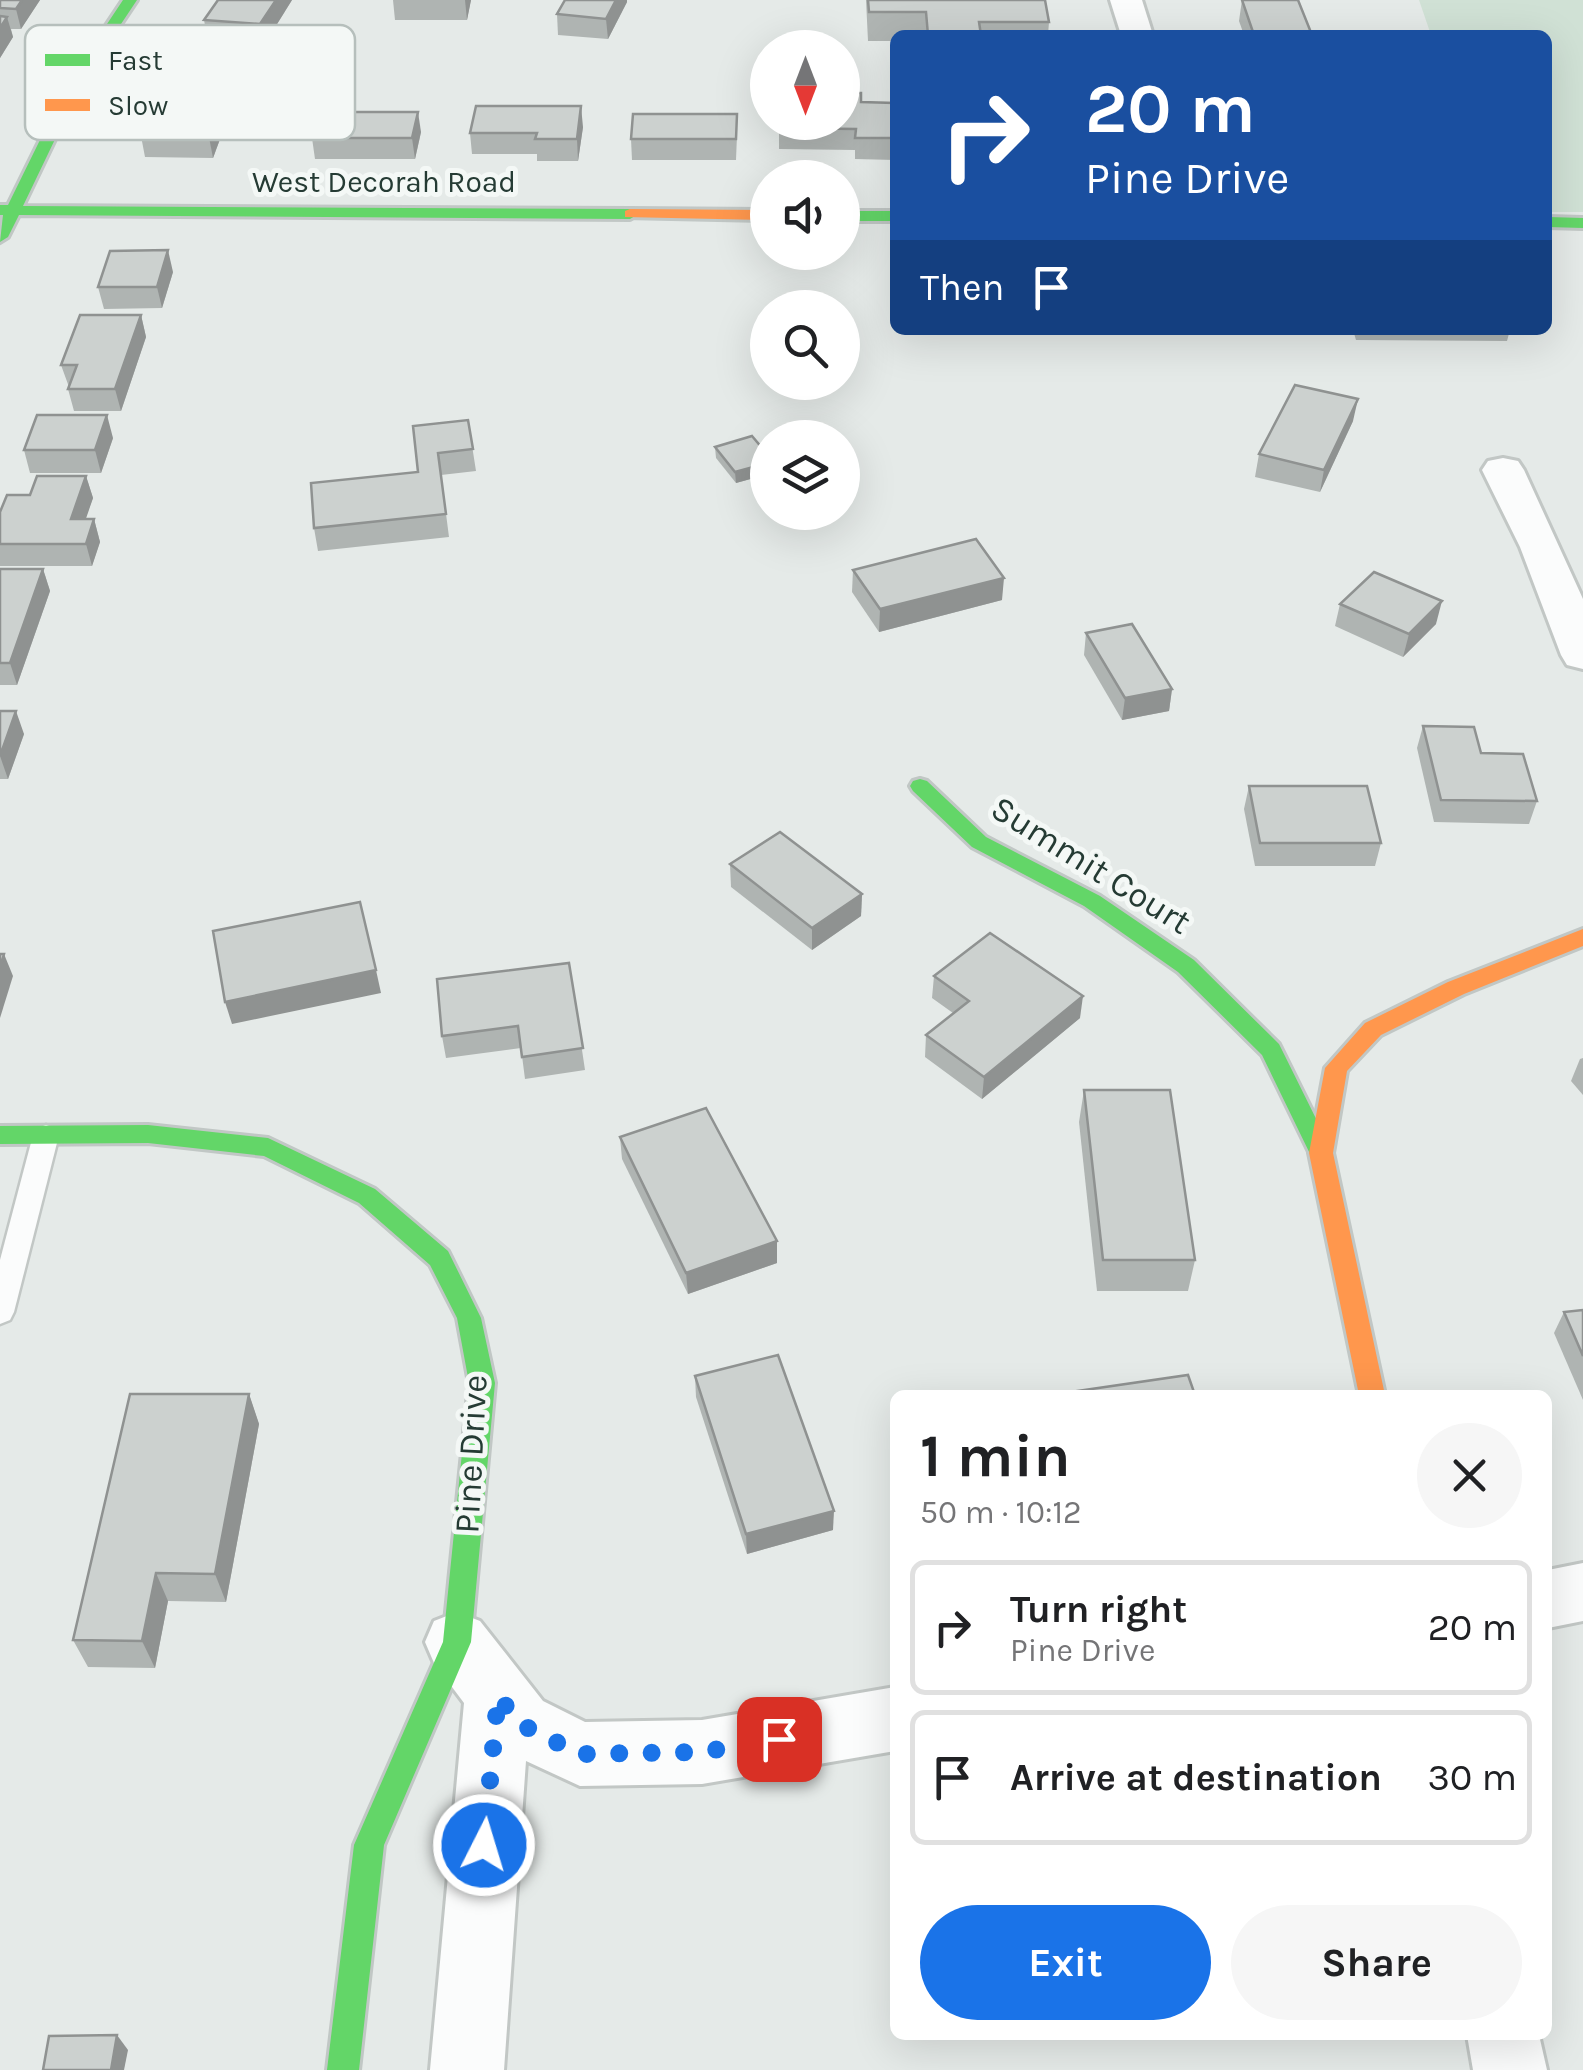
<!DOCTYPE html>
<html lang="en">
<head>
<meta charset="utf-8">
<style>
	:root { --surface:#fff; --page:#f6f6f6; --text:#202124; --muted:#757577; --line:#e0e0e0; --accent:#1a73e8 }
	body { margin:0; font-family:Karla,sans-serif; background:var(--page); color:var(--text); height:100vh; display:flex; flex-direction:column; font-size:38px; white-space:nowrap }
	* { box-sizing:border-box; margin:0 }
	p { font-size:32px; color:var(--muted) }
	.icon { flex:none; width:55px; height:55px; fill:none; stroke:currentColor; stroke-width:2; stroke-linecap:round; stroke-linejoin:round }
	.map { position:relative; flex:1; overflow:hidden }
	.sheet { position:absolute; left:890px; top:1390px; width:662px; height:650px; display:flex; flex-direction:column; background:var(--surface); border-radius:15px; box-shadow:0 10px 40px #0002 }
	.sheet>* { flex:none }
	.banner { position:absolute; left:890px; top:30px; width:662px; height:305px; border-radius:15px; box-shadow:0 10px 40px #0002; background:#1a4fa0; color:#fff; overflow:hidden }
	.needle { width:65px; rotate:180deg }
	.fabs { position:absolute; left:750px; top:30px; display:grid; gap:20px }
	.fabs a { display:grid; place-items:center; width:110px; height:110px; border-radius:50%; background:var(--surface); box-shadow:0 10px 40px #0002; font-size:50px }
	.pin { position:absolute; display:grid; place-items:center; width:85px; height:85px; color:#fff; margin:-42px; border-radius:20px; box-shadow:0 5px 15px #0006 }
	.me { position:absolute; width:110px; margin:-55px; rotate:5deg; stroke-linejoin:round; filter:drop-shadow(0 0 8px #0008) }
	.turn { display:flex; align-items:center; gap:35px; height:210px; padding:0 30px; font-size:45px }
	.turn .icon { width:130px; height:130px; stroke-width:2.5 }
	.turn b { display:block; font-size:70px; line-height:85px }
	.then { display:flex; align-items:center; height:95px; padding:0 30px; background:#0003; gap:20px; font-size:38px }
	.round { display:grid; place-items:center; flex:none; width:105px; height:105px; border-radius:52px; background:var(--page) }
	.head { display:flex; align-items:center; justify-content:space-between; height:170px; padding:0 30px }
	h1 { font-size:60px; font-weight:700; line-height:75px }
	.button { display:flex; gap:20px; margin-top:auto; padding:20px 30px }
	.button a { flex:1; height:115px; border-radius:60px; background:var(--accent); color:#fff; font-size:40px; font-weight:700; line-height:115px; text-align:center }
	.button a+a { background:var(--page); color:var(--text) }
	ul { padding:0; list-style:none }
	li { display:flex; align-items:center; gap:30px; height:135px; margin:0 20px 15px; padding:0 10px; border:5px solid var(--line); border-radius:15px }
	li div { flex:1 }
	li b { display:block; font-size:38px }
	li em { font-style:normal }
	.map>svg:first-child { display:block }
	.green { fill:#d0e1d5 }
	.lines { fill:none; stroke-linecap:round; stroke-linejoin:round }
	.lane-casing { stroke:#c2c7c5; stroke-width:5 }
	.street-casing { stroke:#c2c7c5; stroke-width:6 }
	.fast-casing { stroke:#c1c7c5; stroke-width:6 }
	.slow-casing { stroke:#c1c7c5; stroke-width:6 }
	.lane { fill:#fbfcfc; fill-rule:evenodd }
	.street { fill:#fbfcfc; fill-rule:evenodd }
	.fast { fill:#63d668; fill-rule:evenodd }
	.slow { fill:#ff974d; fill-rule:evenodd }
	.wall { fill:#afb4b2 }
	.shaded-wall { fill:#8f9291 }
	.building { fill:#ccd1cf; stroke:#8f9291; stroke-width:2.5 }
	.route { stroke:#1a73e8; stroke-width:18; stroke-dasharray:0 32.4 }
	.labels { text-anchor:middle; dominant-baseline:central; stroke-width:10; stroke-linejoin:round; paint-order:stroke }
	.far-street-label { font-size:30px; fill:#253b34; stroke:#f4f8f6 }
	.street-label { font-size:35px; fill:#253b34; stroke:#f4f8f6 }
	.key { fill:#f4f8f6; stroke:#b6bfbc; stroke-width:2.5 }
	.key-label { font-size:28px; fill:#253b34 }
</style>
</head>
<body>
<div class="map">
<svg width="1583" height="2070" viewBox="0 0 1583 2070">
	<rect width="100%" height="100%" fill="#e5eae8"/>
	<!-- green -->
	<polygon class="green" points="1419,0 1583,0 1583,212 1548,212 1548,35 1431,35"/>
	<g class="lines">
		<!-- lane casing -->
		<g class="lane-casing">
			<polygon id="lane" points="46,1125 55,1128 59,1135 14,1312 10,1320 0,1324 0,1260 33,1135 37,1128"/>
		</g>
		<!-- street casing -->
		<g class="street-casing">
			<g id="street">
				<polygon points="1110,0 1142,0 1153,35 1121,35"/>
				<polygon points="1503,458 1518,461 1524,470 1583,599 1583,669 1567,665 1561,655 1520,547 1482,470 1488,461"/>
				<polygon points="1583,1563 1583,1621 1548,1628 1548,1570"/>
				<polygon points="457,1612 480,1621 543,1701 585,1722 702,1720 895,1687 895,1751 702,1784 580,1786 526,1761 504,2070 430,2070 464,1703 434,1663 425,1642 434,1621"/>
				<polygon points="1467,2035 1539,2035 1547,2070 1473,2070"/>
			</g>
		</g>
		<!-- fast casing -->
		<g class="fast-casing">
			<g id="fast">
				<polygon points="123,0 137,0 83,81 23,206 630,209 638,214 630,219 19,215 8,237 0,242 3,215 0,215 0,205 8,205 69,81"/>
				<rect x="842" y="211" width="53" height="10"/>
				<polygon points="1548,217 1583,218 1583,228 1548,227"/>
				<polygon points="920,779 927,781 986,837 1100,896 1194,960 1279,1044 1333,1153 1329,1160 1313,1160 1262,1055 1178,972 1084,906 972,847 913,791 910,786 913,781"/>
				<polygon points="148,1125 268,1138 375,1189 448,1251 481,1318 495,1383 471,1642 384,1845 359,2070 327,2070 354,1845 443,1642 469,1383 457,1318 430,1265 359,1203 264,1156 148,1143 0,1144 0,1126"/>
			</g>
		</g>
		<!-- slow casing -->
		<g class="slow-casing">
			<g id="slow">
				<polygon points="630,209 768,210 768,220 625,217 625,211"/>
				<polygon points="1583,929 1583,946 1464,994 1381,1035 1347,1071 1333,1153 1385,1395 1359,1395 1309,1153 1325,1068 1365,1023 1448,982"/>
			</g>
		</g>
		<!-- lane -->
		<use href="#lane" class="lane"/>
		<!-- street -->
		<use href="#street" class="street"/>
		<!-- fast -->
		<use href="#fast" class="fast"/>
		<!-- slow -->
		<use href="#slow" class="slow"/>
	</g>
	<!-- wall -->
	<g class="wall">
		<polygon points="0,0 40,0 21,29 11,29 13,37 0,58"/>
		<polygon points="292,0 264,45 208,41 204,20"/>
		<polygon points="393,0 471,0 467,20 395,20"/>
		<polygon points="565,0 627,0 627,2 608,39 558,35 557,14"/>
		<polygon points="866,0 1045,0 1049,22 1048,35 895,35 895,41 868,41"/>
		<polygon points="1242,0 1312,35 1244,35 1239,21"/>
		<polygon points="213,73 217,94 211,110 223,131 213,158 145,157 141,136"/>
		<polygon points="861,102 895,103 895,160 855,159 855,150 779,149 779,122"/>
		<polygon points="583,127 578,161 537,161 537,154 472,154 470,133"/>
		<polygon points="421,132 415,159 315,159 312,138"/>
		<polygon points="737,135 736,160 632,160 631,139"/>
		<polygon points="173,272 162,308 104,309 98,287"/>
		<polygon points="141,315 146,337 121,411 74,411 68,389 69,387 61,365"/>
		<polygon points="1353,330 1510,330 1507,341 1356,340"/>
		<polygon points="468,420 476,471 441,475 449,537 318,551 314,528 418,472"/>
		<polygon points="1353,421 1320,492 1255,477 1259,454"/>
		<polygon points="113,438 101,473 30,473 24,450"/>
		<polygon points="715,447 768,455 768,474 736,483 716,458"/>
		<polygon points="86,476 93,498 85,519 94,519 100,542 92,566 0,566 0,512 30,495"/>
		<polygon points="0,569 43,569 50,591 17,685 0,685"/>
		<polygon points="853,570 1002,600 879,632 852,592"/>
		<polygon points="1340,604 1436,624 1403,657 1335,626"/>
		<polygon points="1086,633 1172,689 1169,711 1122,720 1084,655"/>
		<polygon points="0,711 24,734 8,779 0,779"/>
		<polygon points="1423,726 1481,753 1537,801 1529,824 1434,822 1417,748"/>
		<polygon points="1249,786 1381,843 1375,866 1255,866 1244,809"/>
		<polygon points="730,864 862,894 861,916 812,950 731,887"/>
		<polygon points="569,963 585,1070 525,1079 521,1048 446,1058 442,1036"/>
		<polygon points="934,976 1080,1018 982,1099 925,1057 926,1035 953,1013 932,998"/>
		<polygon points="1583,1058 1583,1095 1571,1081 1580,1059"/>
		<polygon points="1084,1090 1195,1260 1188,1291 1097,1291 1079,1122"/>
		<polygon points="620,1137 777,1263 688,1294 622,1159"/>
		<polygon points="1583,1310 1583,1400 1554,1333 1564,1312"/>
		<polygon points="695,1376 833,1530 747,1554 696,1397"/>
		<polygon points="249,1394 259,1424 226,1602 168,1601 155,1668 88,1667 73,1640"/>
	</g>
	<!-- shaded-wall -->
	<g class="shaded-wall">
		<polygon points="22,0 40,0 21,29 16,9"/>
		<polygon points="276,0 292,0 264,45 260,24"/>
		<polygon points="465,0 471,0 467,20"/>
		<polygon points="616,0 627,0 627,2 608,39 606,19"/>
		<polygon points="7,17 13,37 0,58 0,28"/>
		<polygon points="213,73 217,94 203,131 199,110"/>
		<polygon points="581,106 583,127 578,161 577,139"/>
		<polygon points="219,110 223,131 213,158 209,137"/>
		<polygon points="418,112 421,132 415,159 412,138"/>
		<polygon points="168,250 173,272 162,308 157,287"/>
		<polygon points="141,315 146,337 121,411 115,389"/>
		<polygon points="1358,399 1353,421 1320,492 1324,470"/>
		<polygon points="107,415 113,438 101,473 95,450"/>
		<polygon points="768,463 768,474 736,483 735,472"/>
		<polygon points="86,476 93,498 78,542 71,519"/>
		<polygon points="94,519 100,542 92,566 86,544"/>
		<polygon points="43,569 50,591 17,685 10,663"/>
		<polygon points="1004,578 1002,600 879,632 880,609"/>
		<polygon points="1442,601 1436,624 1403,657 1409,634"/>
		<polygon points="1172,689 1169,711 1122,720 1125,698"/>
		<polygon points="16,711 24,734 8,779 0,756"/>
		<polygon points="862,894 861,916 812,950 812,928"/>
		<polygon points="4,954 13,976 0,1018 0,968"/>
		<polygon points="376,970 381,993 232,1024 225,1002"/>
		<polygon points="1083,996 1080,1018 982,1099 984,1077"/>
		<polygon points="777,1241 777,1263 688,1294 686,1273"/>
		<polygon points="249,1394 259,1424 226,1602 215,1574"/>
		<polygon points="834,1511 833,1530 747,1554 746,1534"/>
		<polygon points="156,1573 168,1601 155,1668 142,1641"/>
		<polygon points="117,2035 128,2050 124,2070 111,2070"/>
	</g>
	<!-- building -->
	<g class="building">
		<polygon points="0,0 22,0 16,9 0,8"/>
		<polygon points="218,0 276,0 260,24 204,20"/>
		<polygon points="565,0 616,0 606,19 557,14"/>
		<polygon points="868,0 1045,0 1049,22 979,22 981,35 928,35 926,12 869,12"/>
		<polygon points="1242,0 1298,0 1312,35 1254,35"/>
		<polygon points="0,16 7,17 0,28"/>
		<polygon points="842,93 861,93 861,102 895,103 895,138 855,138 856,129 779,128 779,122 842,122"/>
		<polygon points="476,106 581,106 577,139 535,139 537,133 470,133"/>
		<polygon points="319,112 418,112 412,138 312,138"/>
		<polygon points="633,114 737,114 736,139 631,139"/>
		<polygon points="168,250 157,287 98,287 110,251"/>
		<polygon points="80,315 141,315 115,389 68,389 77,365 61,365"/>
		<polygon points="1295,385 1358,399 1324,470 1259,454"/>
		<polygon points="37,415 107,415 95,450 24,450"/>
		<polygon points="468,420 473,449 438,453 446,514 314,528 311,483 418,472 413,426"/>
		<polygon points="752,436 768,455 768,463 735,472 715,447"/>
		<polygon points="37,476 86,476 71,519 94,519 86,544 0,544 0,512 7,495 30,495"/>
		<polygon points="976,539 1004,578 880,609 853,570"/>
		<polygon points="0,569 43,569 10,663 0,663"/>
		<polygon points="1374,572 1442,601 1409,634 1340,604"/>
		<polygon points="1132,624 1172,689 1125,698 1086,633"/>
		<polygon points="0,711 16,711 0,756"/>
		<polygon points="1423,726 1474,727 1481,753 1523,754 1537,801 1441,800"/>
		<polygon points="1249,786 1367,786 1381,843 1260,843"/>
		<polygon points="780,832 862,894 812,928 730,864"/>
		<polygon points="360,902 376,970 225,1002 213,931"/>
		<polygon points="990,933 1083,996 984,1077 926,1035 969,1001 934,976"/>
		<polygon points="0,954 4,954 0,968"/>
		<polygon points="569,963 583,1048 522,1057 518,1026 442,1036 437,979"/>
		<polygon points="1084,1090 1170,1090 1195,1260 1103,1260"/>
		<polygon points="706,1108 777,1241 686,1273 620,1137"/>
		<polygon points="1583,1310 1583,1356 1564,1312"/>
		<polygon points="778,1355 834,1511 746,1534 695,1376"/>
		<polygon points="1188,1375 1195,1395 1050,1395"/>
		<polygon points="130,1394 249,1394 215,1574 156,1573 142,1641 73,1640"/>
		<polygon points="117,2035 111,2070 43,2070 49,2036"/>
	</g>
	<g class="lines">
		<!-- route -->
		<polyline class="route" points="484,1845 498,1696 520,1724 580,1754 702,1752 779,1739"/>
	</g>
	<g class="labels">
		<!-- far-street labels -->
		<g class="far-street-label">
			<text x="384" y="182">West Decorah Road</text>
		</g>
		<!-- street labels -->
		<g class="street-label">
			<text transform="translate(1091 865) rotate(32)">Summit Court</text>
			<text transform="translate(471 1454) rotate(-87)">Pine Drive</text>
		</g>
	</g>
	<!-- legend -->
	<rect x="25" y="25" width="330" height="115" rx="15" class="key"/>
	<rect x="45" y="54" width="45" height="12" fill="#63d668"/>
	<rect x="45" y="99" width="45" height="12" fill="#ff974d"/>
	<g class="key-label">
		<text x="108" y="70">Fast</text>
		<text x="108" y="115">Slow</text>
	</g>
</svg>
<div class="fabs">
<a><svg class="needle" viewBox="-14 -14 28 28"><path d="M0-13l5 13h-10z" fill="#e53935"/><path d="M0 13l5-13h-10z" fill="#757577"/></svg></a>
<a><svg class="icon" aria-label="sound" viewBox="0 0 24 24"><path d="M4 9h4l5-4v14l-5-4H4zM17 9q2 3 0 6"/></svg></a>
<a><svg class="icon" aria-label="search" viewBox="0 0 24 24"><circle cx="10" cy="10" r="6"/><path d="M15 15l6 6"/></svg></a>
<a><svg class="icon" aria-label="layers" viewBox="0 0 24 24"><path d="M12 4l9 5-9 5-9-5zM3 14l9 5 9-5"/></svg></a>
</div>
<div class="pin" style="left:779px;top:1739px;background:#d93025"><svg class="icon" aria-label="arrive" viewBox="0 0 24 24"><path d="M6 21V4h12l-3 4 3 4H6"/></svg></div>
<svg class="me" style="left:484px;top:1845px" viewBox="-20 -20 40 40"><circle r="17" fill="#1a73e8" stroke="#fff" stroke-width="3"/><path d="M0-11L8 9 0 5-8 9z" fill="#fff"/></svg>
<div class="banner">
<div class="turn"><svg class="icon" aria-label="right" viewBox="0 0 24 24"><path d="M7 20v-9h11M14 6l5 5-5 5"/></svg><div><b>20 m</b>Pine Drive</div></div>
<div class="then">Then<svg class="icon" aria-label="arrive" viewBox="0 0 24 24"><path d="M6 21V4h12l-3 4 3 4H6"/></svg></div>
</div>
<section class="sheet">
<div class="head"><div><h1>1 min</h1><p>50 m · 10:12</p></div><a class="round"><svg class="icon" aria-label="close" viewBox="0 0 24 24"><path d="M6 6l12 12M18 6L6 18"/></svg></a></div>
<ul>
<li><svg class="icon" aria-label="right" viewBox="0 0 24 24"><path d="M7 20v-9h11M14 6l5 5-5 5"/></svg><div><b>Turn right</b><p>Pine Drive</p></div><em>20 m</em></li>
<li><svg class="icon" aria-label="arrive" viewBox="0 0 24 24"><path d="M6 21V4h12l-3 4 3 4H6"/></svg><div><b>Arrive at destination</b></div><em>30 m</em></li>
</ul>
<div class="button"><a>Exit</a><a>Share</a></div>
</section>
</div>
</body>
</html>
